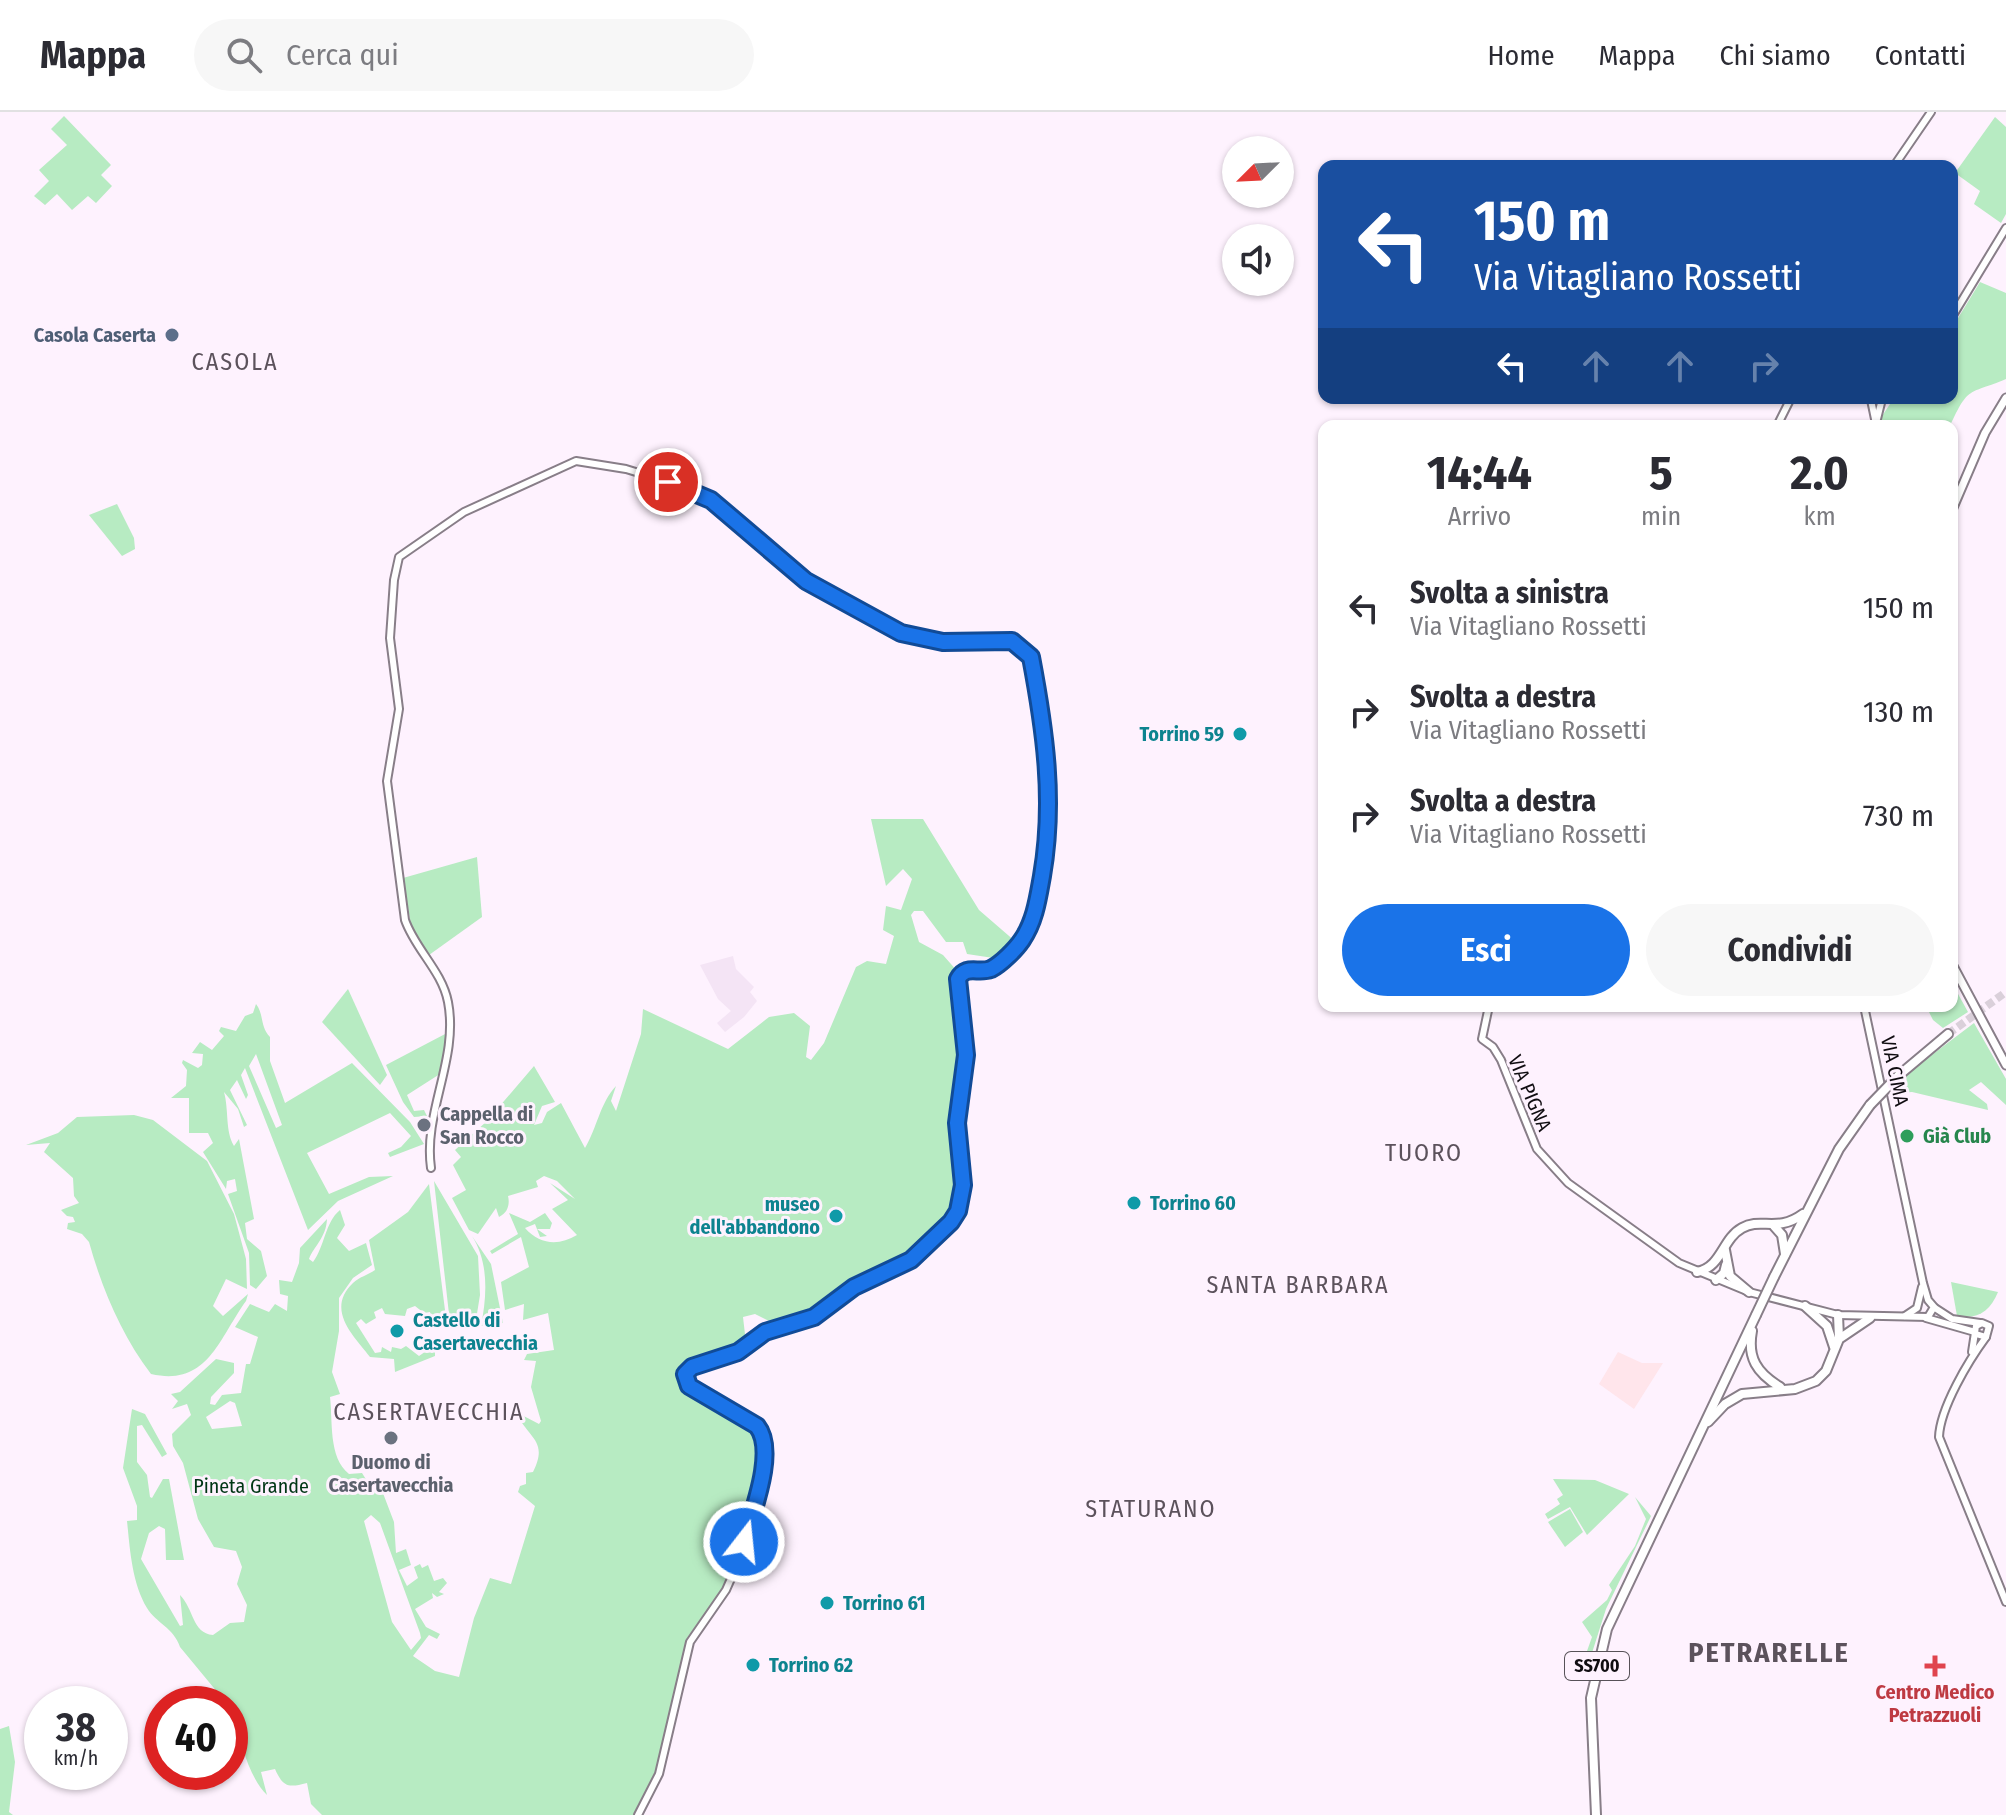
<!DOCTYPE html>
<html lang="it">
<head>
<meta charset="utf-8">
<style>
	:root { --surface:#fff; --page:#f7f7f7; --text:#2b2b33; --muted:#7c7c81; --line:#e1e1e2; --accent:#1a73e8 }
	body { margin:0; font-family:"Fira Sans Condensed",sans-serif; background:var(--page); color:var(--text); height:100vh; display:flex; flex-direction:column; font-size:30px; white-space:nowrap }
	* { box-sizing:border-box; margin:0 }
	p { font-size:26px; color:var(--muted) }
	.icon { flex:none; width:44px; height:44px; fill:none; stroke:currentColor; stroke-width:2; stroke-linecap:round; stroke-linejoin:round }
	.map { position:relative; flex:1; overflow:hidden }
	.details { position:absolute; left:1318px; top:308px; width:640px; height:592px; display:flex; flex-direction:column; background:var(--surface); border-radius:16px; box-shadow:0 2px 6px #0004 }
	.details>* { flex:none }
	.banner { position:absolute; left:1318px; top:48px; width:640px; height:244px; border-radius:16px; box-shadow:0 2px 6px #0004; background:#1a4fa0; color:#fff; overflow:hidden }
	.needle { width:52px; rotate:246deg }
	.buttons { position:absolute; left:1222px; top:24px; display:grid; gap:16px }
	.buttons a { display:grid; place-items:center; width:72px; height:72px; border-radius:50%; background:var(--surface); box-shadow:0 2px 6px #0004; font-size:40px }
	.speed { position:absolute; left:24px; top:1574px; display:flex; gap:16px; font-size:40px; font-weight:700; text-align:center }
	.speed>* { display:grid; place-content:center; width:104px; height:104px; border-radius:50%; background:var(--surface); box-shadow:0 2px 6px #0004; line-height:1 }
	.speed small { font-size:20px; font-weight:400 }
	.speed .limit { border:12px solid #d22; background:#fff; color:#111 }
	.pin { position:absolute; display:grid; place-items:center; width:68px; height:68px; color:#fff; margin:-34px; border:4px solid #fff; border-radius:50%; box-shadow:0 2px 8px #0007 }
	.me { position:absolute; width:88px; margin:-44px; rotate:16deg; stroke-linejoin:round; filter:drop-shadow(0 0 6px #0008) }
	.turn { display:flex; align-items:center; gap:28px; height:168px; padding:0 24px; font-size:36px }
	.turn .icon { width:104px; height:104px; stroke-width:2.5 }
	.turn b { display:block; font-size:56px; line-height:68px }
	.lanes { display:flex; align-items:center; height:76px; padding:0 24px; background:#0003; justify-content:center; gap:40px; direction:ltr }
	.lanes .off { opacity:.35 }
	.eta { display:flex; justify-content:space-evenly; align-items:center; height:136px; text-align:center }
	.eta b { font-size:48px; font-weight:700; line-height:56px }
	.button { display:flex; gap:16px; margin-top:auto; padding:16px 24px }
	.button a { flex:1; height:92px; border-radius:48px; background:var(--accent); color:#fff; font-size:32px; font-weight:700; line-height:92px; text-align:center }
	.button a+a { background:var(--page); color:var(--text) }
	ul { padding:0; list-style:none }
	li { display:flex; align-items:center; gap:24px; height:104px; padding:0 24px }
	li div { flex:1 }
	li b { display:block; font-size:30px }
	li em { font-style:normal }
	header { display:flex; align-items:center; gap:48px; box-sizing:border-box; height:112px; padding:0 40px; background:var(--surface); border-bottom:2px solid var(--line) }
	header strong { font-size:38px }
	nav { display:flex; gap:44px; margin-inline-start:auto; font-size:28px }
	.search { width:560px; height:72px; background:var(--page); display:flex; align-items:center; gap:20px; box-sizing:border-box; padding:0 28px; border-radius:44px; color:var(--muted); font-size:30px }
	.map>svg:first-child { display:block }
	.built { fill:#f4e4f5 }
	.education { fill:#ffe5eb }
	.green { fill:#b7ebc2; fill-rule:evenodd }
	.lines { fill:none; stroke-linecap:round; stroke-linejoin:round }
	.highway-tunnel { stroke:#dad0da; stroke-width:8; stroke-dasharray:8 4; stroke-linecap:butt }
	.minor-casing { stroke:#887e88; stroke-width:10 }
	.major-casing { stroke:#887e88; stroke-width:11 }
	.highway-casing { stroke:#887e88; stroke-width:12 }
	.minor { stroke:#fff; stroke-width:6 }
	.major { stroke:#fff; stroke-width:7 }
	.highway { stroke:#fff; stroke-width:8 }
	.highway-bridge-casing { stroke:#887e88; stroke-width:12; stroke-linecap:butt }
	.highway-bridge { stroke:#fff; stroke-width:8 }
	.route-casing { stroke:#114b97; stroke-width:20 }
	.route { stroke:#1a73e8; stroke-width:14 }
	.service-dot { fill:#5c6f8a; stroke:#fef2fe; stroke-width:3 }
	.culture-dot { fill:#0f9aa8; stroke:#fef2fe; stroke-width:3 }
	.worship-dot { fill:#6b7280; stroke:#fef2fe; stroke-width:3 }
	.leisure-dot { fill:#2e9e5b; stroke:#fef2fe; stroke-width:3 }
	.health-dot { fill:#e0444e; stroke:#fef2fe; stroke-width:3 }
	.labels { text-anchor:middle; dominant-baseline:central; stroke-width:6; stroke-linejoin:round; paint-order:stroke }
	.shield { fill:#fef2fe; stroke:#575258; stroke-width:2 }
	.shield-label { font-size:18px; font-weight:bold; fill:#100d11 }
	.service-label { font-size:20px; font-weight:bold; fill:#4e5e75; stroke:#fef2fe; text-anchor:end }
	.culture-label { font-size:20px; font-weight:bold; fill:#0d838f; stroke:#fef2fe; text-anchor:start }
	.street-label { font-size:20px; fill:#100d11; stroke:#fef2fe }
	.worship-label { font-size:20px; font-weight:bold; fill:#5b616d; stroke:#fef2fe; text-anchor:start }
	.leisure-label { font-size:20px; font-weight:bold; fill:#27864d; stroke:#fef2fe; text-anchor:start }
	.park-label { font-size:20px; fill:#003615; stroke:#fef2fe }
	.health-label { font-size:20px; font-weight:bold; fill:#be3a42; stroke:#fef2fe }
	.quarter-label { font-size:24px; letter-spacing:2px; fill:#5c525c; stroke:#fef2fe }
	.district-label { font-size:28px; font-weight:bold; letter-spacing:2px; fill:#5c525c; stroke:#fef2fe }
</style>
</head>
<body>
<header>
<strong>Mappa</strong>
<div class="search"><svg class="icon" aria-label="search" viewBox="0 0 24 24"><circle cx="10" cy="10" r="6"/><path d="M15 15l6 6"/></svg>Cerca qui</div>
<nav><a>Home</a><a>Mappa</a><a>Chi siamo</a><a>Contatti</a></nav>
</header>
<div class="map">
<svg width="2006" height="1703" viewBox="0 0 2006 1703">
	<rect width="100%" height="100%" fill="#fef2fe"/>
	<!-- built -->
	<polygon class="built" points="733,844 736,857 754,875 750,880 757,889 744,905 725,920 717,911 731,899 718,887 700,853"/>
	<!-- education -->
	<polygon class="education" points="1618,1240 1642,1251 1663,1251 1634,1297 1599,1272"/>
	<!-- green -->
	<g class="green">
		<polygon points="64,4 111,53 101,63 112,74 96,91 88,84 72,98 57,82 45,93 34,84 49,69 39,58 67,33 51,17"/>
		<polygon points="1995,5 2006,15 2006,102 2001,111 1974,92 1980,79 1955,61"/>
		<path d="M1980 170 2006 181V267C1968 283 1969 273 1950 314H1882V304L1894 286H1952V216Z"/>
		<polygon points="117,392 134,426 135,437 122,444 89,403"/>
		<path d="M871 707H923L979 798 1016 830 1000 847 967 842 963 830H946L923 799H914L911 803 919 830 943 843 958 860 953 869 962 927 954 1004 960 1064 956 1094 939 1120 898 1152 846 1175 809 1203 775 1212 755 1202 743 1205 746 1231 734 1239 683 1254 679 1259 682 1274 752 1316 761 1333V1348L737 1444 722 1478 687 1526 654 1668 634 1703H322L311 1692 307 1671C288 1676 283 1675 275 1657L261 1660 267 1683C250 1667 238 1627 237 1604L180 1535C174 1516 156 1511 147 1496 132 1471 130 1438 127 1409L137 1408V1394L123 1356 132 1297 145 1302 167 1342 162 1345 142 1313 137 1314V1350L147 1363 150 1385 152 1386 163 1367H169L184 1448H166L165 1417 159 1414 149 1421 141 1447 180 1514 183 1513 180 1483C194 1497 192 1521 213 1523L230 1511 244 1510 247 1493 237 1472 242 1455 236 1439 214 1435 198 1407 183 1351 173 1334 172 1322 191 1303 187 1292 172 1297 178 1289 171 1282 180 1280 216 1247 234 1251V1261L211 1285 210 1292 215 1293 222 1283 241 1281 246 1252H250L258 1225 235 1215 250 1192 269 1200 275 1192 287 1199 288 1184 280 1182 279 1168 292 1170 299 1151 300 1136 327 1107C326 1126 314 1134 309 1147L313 1150C325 1134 325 1110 340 1098L345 1113 337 1126 349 1139 366 1131 372 1153 353 1166 339 1186V1219L332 1260 340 1282 330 1285C333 1309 328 1345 349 1362L362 1361 367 1369 381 1376 394 1410 396 1441 406 1437 411 1453 399 1458 407 1474 418 1466 414 1455 420 1452 422 1456 428 1453 434 1469 443 1466 447 1471 439 1480 444 1482 437 1485 432 1481 433 1486 415 1497 426 1515 440 1522 437 1527 429 1523 413 1544 435 1559 459 1565 474 1506 490 1466 511 1472 535 1394 518 1380 520 1374 526 1372V1361L533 1360C549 1328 528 1327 516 1300L539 1312 541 1309 531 1275 536 1249 524 1248 527 1242 554 1238 548 1201 523 1208 524 1192 505 1198 501 1170 529 1155 521 1125 492 1142 490 1139 518 1122 509 1101 530 1110 545 1101 552 1111 550 1117H537L547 1124 540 1125 535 1112 525 1116C540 1133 559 1134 577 1123L552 1097 568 1088 550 1071 575 1087 557 1069 544 1064 536 1069 538 1075 508 1084C510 1092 508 1101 499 1105L496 1096 478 1122 469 1118 452 1086 466 1078 453 1053 461 1045 455 1038 487 1009 534 954 555 990 542 994 534 1013 542 1011 547 1000 561 991 585 1036C597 1016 600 991 616 974L611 989 616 999 641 922 643 897 728 937 769 905 794 901 810 914 806 945 811 948 824 931 856 855 867 849 886 852 894 824 883 818 886 794 901 798 912 767 903 757 886 774ZM230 1289 235 1291 242 1314 212 1317 206 1305ZM371 1403 380 1411 420 1521 421 1526 411 1538 392 1510 364 1409Z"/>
		<polygon points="477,745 482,805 429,843 412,819 403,766"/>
		<polygon points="1952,871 1968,900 1943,916 1933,908 1926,894 1952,894"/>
		<polygon points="348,877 387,963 380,973 322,910"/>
		<path d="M256 892C264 902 260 915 270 925V949L285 991 352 951 410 1010 424 1032 390 1045 388 1041 401 1035 411 1024 390 1001 307 1041 329 1082 369 1065 393 1064 338 1089 308 1118 245 956 241 963 248 983 246 987 237 968 230 978 247 1013 244 1015 238 997 224 980C229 998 225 1019 234 1034L239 1027 254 1107 245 1111 247 1127 261 1139 267 1164 256 1177 250 1173 249 1141 228 1082 237 1079 235 1067 227 1069 226 1077 203 1040 213 1031 208 1021H189V986H171L186 974 187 958 182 951 183 948 198 956 202 953 203 942 192 941 200 930 212 938 224 924 219 919 221 915 236 919 245 904 253 901ZM256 942 282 1013 276 1016 249 954Z"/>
		<polygon points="1974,911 2006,967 2006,993 1981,970 1969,978 1987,992 1988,998 1912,980 1897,981 1900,967"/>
		<polygon points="447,921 443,960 407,983 414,999 424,998 427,1004 414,1005 403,990 386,953"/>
		<path d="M134 1003 153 1008 207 1049 234 1102 246 1147 247 1177 226 1167 213 1194 223 1204 248 1182 246 1189C219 1226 208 1275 151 1262 122 1224 102 1177 89 1130L82 1122 67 1117 68 1111 75 1110 73 1105 67 1104 61 1098 79 1091 74 1084 73 1066 44 1040 50 1031 26 1033 58 1021 77 1005Z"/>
		<polygon points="434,1069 478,1144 480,1183 475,1214 456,1216 453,1203 449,1202"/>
		<path d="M429 1072 446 1206 433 1212 430 1200 424 1201 415 1194 407 1197 405 1204 385 1202 382 1196 374 1200 376 1206 366 1212 361 1207 356 1211 375 1241 381 1240 382 1235 391 1240 392 1235 401 1237 406 1234 419 1244 435 1233V1244L395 1260 394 1247 370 1245C354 1224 325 1198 353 1171 359 1165 368 1163 375 1158L369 1128 408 1100Z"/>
		<path d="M472 1124 491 1152 503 1211 481 1214C487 1183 489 1151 472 1124Z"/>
		<path d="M1951 1170 1998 1180C1990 1199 1978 1208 1957 1204Z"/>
		<polygon points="1553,1367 1595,1368 1629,1382 1587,1423 1570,1395 1548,1407 1545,1402 1560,1392 1557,1387 1563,1383"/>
		<polygon points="1635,1385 1651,1404 1606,1497 1591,1544 1587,1539 1592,1525 1582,1510 1607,1488 1612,1478 1609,1473 1635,1434 1646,1407"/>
		<polygon points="1570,1397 1583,1420 1565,1435 1548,1410"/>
		<polygon points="9,1614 15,1650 9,1700 13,1703 0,1703 0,1617"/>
	</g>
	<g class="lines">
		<!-- highway-tunnel -->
		<polyline class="highway-tunnel" points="1948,922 2006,880"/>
		<!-- minor casing -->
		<g class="minor-casing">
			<g id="minor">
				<polyline points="1894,54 1931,0"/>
				<polyline points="1952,205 2006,116"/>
				<polyline points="1871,288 1876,312"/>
				<polyline points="1877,307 1881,291"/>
				<polyline points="1777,314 1791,286"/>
				<polyline points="1489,894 1482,927 1493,935 1501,948 1537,1037 1568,1071 1679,1151 1749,1180 1838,1203 1928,1205 1934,1195 1928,1188 1923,1171 1864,894"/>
				<path d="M431 1056C423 1000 459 947 448 890 442 859 415 837 405 808L387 669 399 597 390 526 394 468 399 445 464 400 576 349 626 357 688 376 711 388 806 469 901 521 943 530 1012 529 1028 539C1055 585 1053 749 1035 800 1026 824 1012 842 991 857H970L958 867 966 943 957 1011 963 1073 958 1099 951 1110 911 1148 854 1175 814 1205 765 1220 738 1240 692 1255 685 1262 689 1274C717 1291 766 1306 765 1344L737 1453 726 1478 690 1530 659 1662 638 1703"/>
				<polyline points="1935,1196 1952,1207 1980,1211"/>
				<polyline points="1905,1204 1917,1196 1922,1175"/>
				<polyline points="1926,1206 1975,1220"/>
				<path d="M1986 1225C1969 1248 1940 1296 1939 1325L2006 1490"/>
				<polyline points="1972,1240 1976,1214 1982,1211 1989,1214 1986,1225 1976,1222"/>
			</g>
		</g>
		<!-- major casing -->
		<g class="major-casing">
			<g id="major">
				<polyline points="1952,398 1985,321 2006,286"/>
				<polyline points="1952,852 2006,953"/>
			</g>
		</g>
		<!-- highway casing -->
		<g class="highway-casing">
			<g id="highway">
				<polyline points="1898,964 1948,922"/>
				<polyline points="1774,1114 1782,1123 1785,1142"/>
				<polyline points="1725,1138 1730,1164 1749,1180"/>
				<path d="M1697 1160C1722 1155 1722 1127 1742 1116 1761 1105 1777 1121 1803 1102"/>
				<polyline points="1774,1165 1839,1037 1870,993"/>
				<polyline points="1716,1168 1724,1161 1726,1153"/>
				<polyline points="1805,1194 1827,1214 1834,1235"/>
				<polyline points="1838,1203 1839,1226"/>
				<path d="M1752 1219C1747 1246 1757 1261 1780 1275"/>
				<polyline points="1708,1310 1725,1292 1742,1282 1795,1277 1816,1269 1826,1259 1839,1227 1870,1206"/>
				<polyline points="1596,1703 1591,1586 1607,1517 1756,1203"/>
			</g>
		</g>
		<!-- minor -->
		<use href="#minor" class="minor"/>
		<!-- major -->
		<use href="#major" class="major"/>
		<!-- highway -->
		<use href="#highway" class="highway"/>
		<!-- highway-bridge casing -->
		<g class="highway-bridge-casing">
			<g id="highway-bridge">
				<polyline points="1870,993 1898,964"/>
				<polyline points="1756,1203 1774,1165"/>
			</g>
		</g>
		<!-- highway-bridge -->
		<use href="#highway-bridge" class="highway-bridge"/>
	</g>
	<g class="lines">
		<!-- route casing -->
		<g class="route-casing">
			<path id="route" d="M668 370 711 388 806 469 901 521 943 530 1012 529 1031 545C1045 619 1055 689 1042 764 1038 786 1035 809 1022 828 1016 837 1001 852 991 857 978 862 966 852 958 867L966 943 957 1011 963 1073 958 1099 951 1110 911 1148 854 1175 814 1205 765 1220 738 1240 692 1255 685 1262 689 1274 757 1314C777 1339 752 1401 744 1430"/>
		</g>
		<!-- route -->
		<use href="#route" class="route"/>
	</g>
	<!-- markers -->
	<circle class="service-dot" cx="172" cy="223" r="8"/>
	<g class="culture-dot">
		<circle cx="1240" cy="622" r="8"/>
		<circle cx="1134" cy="1091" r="8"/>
		<circle cx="836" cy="1104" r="8"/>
		<circle cx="397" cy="1219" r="8"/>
		<circle cx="827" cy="1491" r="8"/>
		<circle cx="753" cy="1553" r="8"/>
	</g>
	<g class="worship-dot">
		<circle cx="424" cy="1013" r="8"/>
		<circle cx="391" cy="1326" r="8"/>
	</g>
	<circle class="leisure-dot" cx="1907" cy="1024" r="8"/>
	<path class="health-dot" d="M1931 1542h8v8h8v8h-8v8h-8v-8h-8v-8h8z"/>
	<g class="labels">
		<!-- shield labels -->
		<rect class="shield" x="1565" y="1540" width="64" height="28" rx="6"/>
		<g class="shield-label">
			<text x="1597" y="1554">SS700</text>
		</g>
		<!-- service labels -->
		<g class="service-label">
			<text x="156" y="223">Casola Caserta</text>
		</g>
		<!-- culture labels -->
		<g class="culture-label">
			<text x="1224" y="622" text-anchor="end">Torrino 59</text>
			<text x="1150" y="1091">Torrino 60</text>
			<text x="820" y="1092" text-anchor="end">museo<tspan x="820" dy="23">dell'abbandono</tspan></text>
			<text x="413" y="1208">Castello di<tspan x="413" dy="23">Casertavecchia</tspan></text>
			<text x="843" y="1491">Torrino 61</text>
			<text x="769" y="1553">Torrino 62</text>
		</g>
		<!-- street labels -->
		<g class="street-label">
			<text transform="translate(1895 959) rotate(78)">VIA CIMA</text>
			<text transform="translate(1530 981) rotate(67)">VIA PIGNA</text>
		</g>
		<!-- worship labels -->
		<g class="worship-label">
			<text x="440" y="1002">Cappella di<tspan x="440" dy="23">San Rocco</tspan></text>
			<text x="391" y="1350" text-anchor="middle">Duomo di<tspan x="391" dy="23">Casertavecchia</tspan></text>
		</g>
		<!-- leisure labels -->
		<g class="leisure-label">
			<text x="1923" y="1024">Già Club</text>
		</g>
		<!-- park labels -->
		<g class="park-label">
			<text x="251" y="1374">Pineta Grande</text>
		</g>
		<!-- health labels -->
		<g class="health-label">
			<text x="1935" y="1580">Centro Medico<tspan x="1935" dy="23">Petrazzuoli</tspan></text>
		</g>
		<!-- quarter labels -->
		<g class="quarter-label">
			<text x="235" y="250">CASOLA</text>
			<text x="1424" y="1041">TUORO</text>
			<text x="1298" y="1173">SANTA BARBARA</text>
			<text x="429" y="1300">CASERTAVECCHIA</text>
			<text x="1151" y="1397">STATURANO</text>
		</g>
		<!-- district labels -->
		<g class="district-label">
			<text x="1769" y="1540">PETRARELLE</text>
		</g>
	</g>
</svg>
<div class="buttons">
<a><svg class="needle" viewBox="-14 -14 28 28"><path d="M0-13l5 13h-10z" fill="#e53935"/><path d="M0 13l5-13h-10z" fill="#7c7c81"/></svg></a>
<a><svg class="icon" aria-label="sound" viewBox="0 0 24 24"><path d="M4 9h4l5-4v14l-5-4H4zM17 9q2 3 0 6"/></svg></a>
</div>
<div class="speed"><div>38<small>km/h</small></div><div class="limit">40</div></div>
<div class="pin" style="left:668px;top:370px;background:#d93025"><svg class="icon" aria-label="arrive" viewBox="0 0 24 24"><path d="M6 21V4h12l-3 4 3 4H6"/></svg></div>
<svg class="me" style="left:744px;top:1430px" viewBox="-20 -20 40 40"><circle r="17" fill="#1a73e8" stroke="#fff" stroke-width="3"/><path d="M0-11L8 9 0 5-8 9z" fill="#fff"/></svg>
<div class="banner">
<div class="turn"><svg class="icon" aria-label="left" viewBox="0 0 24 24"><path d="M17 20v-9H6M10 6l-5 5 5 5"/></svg><div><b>150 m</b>Via Vitagliano Rossetti</div></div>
<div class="lanes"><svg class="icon" aria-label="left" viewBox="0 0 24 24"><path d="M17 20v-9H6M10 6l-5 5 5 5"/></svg><svg class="icon off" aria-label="ahead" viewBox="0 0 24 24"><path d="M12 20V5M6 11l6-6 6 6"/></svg><svg class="icon off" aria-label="ahead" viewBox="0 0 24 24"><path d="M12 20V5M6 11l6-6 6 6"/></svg><svg class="icon off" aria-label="right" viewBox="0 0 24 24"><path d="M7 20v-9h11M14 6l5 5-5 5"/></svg></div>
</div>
<section class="details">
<div class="eta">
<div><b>14:44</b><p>Arrivo</p></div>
<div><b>5</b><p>min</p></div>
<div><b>2.0</b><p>km</p></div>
</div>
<ul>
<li><svg class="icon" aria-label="left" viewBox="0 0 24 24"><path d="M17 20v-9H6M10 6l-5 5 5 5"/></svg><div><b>Svolta a sinistra</b><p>Via Vitagliano Rossetti</p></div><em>150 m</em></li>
<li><svg class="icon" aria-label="right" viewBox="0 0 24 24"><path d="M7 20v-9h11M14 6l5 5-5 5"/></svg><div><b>Svolta a destra</b><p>Via Vitagliano Rossetti</p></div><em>130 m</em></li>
<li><svg class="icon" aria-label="right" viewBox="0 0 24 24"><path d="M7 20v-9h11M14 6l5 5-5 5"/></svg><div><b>Svolta a destra</b><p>Via Vitagliano Rossetti</p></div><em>730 m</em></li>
</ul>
<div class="button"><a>Esci</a><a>Condividi</a></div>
</section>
</div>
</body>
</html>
